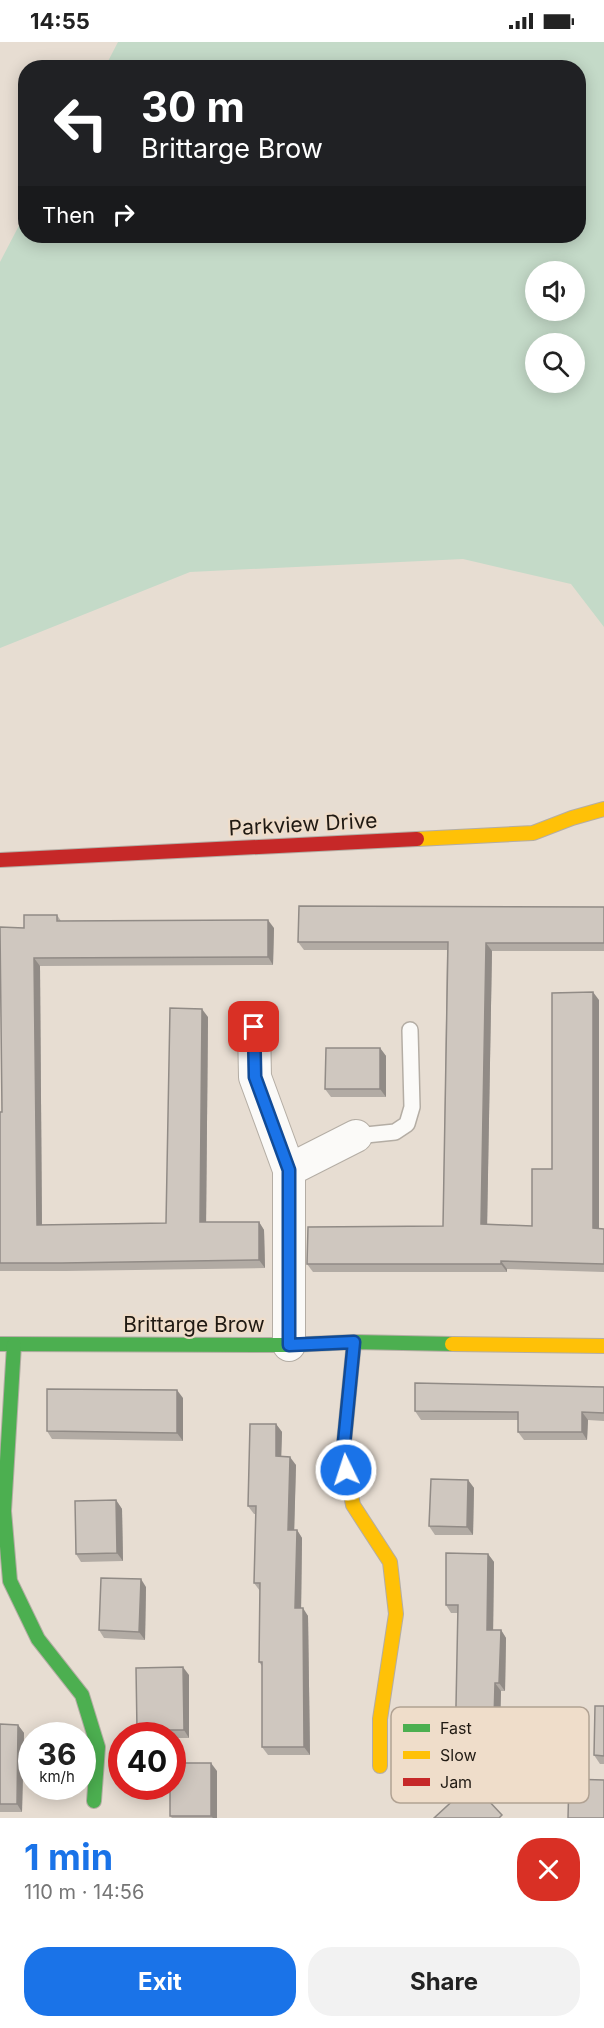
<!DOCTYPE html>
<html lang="en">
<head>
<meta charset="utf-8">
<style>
	:root { --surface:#fff; --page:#f2f2f2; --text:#222; --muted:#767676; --accent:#1a73e8 }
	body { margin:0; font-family:Inter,sans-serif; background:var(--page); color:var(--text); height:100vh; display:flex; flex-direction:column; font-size:22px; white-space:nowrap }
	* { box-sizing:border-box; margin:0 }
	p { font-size:20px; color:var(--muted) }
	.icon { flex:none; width:33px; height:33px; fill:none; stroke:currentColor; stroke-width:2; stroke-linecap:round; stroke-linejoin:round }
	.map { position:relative; height:1776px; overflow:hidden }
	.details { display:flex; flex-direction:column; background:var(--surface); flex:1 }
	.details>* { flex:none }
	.guide { position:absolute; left:18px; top:18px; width:568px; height:183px; border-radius:24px; box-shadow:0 3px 15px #0003; background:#202124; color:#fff; overflow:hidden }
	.tools { position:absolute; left:525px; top:219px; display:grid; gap:12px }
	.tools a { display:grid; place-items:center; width:60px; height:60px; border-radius:50%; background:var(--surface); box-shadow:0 3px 15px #0003; font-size:30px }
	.speed { position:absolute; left:18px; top:1680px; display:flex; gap:12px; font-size:30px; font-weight:700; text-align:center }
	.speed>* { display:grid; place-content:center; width:78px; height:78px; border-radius:50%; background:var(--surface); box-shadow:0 3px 15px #0003; line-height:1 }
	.speed small { font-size:15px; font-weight:400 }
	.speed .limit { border:9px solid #d22; background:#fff; color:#111 }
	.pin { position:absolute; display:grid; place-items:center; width:51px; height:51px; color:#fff; margin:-26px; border-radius:12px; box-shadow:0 3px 9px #0006 }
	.me { position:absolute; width:66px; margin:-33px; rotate:356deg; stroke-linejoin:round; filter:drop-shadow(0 0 4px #0008) }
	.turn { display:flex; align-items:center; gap:21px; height:126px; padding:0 24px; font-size:27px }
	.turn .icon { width:78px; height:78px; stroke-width:2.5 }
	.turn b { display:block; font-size:42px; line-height:51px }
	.then { display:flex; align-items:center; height:57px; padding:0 24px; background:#0003; gap:12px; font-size:22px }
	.round { display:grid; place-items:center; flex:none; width:63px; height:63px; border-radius:24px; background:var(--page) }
	.head { display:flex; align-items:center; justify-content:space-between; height:102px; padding:0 24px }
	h1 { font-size:36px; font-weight:700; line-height:45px; color:var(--accent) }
	.cta { display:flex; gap:12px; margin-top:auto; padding:12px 24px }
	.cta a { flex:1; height:69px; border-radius:24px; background:var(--accent); color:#fff; font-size:24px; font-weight:700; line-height:69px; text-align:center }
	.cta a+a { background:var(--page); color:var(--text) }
	.status { display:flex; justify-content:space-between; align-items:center; height:42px; padding:0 30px; background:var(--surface); direction:ltr }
	.status svg { height:16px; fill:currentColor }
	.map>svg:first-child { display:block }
	.green { fill:#c4dac8; fill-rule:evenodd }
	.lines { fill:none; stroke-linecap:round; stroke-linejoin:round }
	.lane-casing { stroke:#b4ada4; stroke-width:18 }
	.street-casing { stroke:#b4ada4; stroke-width:34 }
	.fast-casing { stroke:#b4ada4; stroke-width:16 }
	.slow-casing { stroke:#b4ada4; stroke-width:16 }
	.jam-casing { stroke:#b4ada4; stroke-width:16 }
	.lane { stroke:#fbfaf8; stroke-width:15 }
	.street { stroke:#fbfaf8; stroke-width:32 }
	.fast { stroke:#4caf50; stroke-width:14 }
	.slow { stroke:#ffc107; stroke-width:14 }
	.jam { stroke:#c62828; stroke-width:14 }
	.wall { fill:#b2aba4 }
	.shaded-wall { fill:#918b86 }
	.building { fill:#cfc7bf; stroke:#918b86; stroke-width:1.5 }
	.route-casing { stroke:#114b97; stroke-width:15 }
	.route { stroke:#1a73e8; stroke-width:10 }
	.labels { text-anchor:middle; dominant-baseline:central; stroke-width:4.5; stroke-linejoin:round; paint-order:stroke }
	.street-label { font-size:21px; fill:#201a13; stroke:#efddca }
	.key { fill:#efddca; stroke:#b1a293; stroke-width:1.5 }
	.key-label { font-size:16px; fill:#201a13 }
</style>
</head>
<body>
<div class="status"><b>14:55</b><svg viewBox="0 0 49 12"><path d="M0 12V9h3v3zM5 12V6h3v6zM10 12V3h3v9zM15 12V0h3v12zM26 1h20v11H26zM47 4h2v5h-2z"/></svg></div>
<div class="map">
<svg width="604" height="1776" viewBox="0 0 604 1776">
	<rect width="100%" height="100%" fill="#e7ddd2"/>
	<!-- green -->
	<path class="green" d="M118 0H604V585L571 542 463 517 190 530 0 606V220L25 172 26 194H579V26L105 25ZM536 230H574V268H536ZM536 302H574V340H536Z"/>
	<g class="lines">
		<!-- lane casing -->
		<g class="lane-casing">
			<polyline id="lane" points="356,1094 395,1090 407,1082 412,1065 410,988"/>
		</g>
		<!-- street casing -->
		<g class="street-casing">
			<g id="street">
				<polyline points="254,985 255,1035 289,1128 356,1094"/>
				<polyline points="289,1128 289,1303"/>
			</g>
		</g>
		<!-- fast casing -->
		<g class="fast-casing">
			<g id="fast">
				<polyline points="0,1302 289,1303 354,1300 452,1302"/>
				<polyline points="14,1303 4,1469 10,1539 38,1597 82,1653 98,1705 94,1759"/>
			</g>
		</g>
		<!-- slow casing -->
		<g class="slow-casing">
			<g id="slow">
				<polyline points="417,797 533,791 572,776 604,767"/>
				<polyline points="354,1300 343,1411 353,1463 390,1520 396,1572 380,1677 380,1724"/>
				<polyline points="452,1302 604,1304"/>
			</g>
		</g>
		<!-- jam casing -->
		<g class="jam-casing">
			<polyline id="jam" points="0,818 417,797"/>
		</g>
		<!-- lane -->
		<use href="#lane" class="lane"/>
		<!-- street -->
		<use href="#street" class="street"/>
		<!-- fast -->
		<use href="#fast" class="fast"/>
		<!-- slow -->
		<use href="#slow" class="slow"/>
		<!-- jam -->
		<use href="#jam" class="jam"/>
	</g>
	<!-- wall -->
	<g class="wall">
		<polygon points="604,865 604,909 492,909 487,1182 532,1184 552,1127 599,958 599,1187 604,1187 604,1230 507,1227 507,1230 313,1230 307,1222 443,1184 447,908 304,908 298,900"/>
		<polygon points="57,873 61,879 274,886 273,923 40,924 42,1183 166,1181 208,975 206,1180 259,1180 264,1188 265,1226 66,1229 0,1229 0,1070 2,1070 24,886"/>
		<polygon points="380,1006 386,1014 386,1055 331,1055 325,1047"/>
		<polygon points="604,1345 604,1379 588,1378 587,1398 524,1398 518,1390 518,1378 421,1378 415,1369"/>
		<polygon points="183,1356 183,1399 52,1397 47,1389"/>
		<polygon points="276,1382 282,1390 281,1414 296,1423 294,1488 297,1488 302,1496 301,1566 308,1574 310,1713 268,1713 262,1705 262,1624 259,1620 260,1549 254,1541 256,1472 254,1472 248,1464"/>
		<polygon points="468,1438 474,1446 473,1493 435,1493 429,1484"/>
		<polygon points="116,1458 122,1467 123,1519 81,1520 76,1512"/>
		<polygon points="488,1512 494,1520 493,1588 501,1588 506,1596 505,1649 501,1649 499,1722 460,1721 455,1713 458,1571 451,1571 446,1563"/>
		<polygon points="146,1545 145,1598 104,1596 99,1588"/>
		<polygon points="189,1633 189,1696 172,1696 172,1694 141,1694 137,1688"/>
		<polygon points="604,1664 604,1722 600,1722 594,1713"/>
		<polygon points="0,1682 18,1683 24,1691 22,1770 0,1770"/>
		<polygon points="217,1729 217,1776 172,1776 170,1774"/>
	</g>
	<!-- shaded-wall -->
	<g class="shaded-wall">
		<polygon points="268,878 274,886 273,923 268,915"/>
		<polygon points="486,901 492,909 487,1190 481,1182"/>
		<polygon points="34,916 40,924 42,1191 37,1183"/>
		<polygon points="593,950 599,958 599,1194 593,1186"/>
		<polygon points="202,967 208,975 206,1189 200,1180"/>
		<polygon points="380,1006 386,1014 386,1055 380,1047"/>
		<polygon points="259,1180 264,1188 265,1226 259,1218"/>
		<polygon points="501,1219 507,1227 507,1230 501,1222"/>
		<polygon points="177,1348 183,1356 183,1399 177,1391"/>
		<polygon points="582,1370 588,1378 587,1398 582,1390"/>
		<polygon points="276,1382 282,1390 281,1422 276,1414"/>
		<polygon points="290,1415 296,1423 294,1496 288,1488"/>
		<polygon points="468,1438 474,1446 473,1493 467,1485"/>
		<polygon points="116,1458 122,1467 123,1519 117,1511"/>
		<polygon points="297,1488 302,1496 301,1574 295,1566"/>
		<polygon points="488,1512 494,1520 493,1596 487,1588"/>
		<polygon points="141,1537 146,1545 145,1598 139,1590"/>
		<polygon points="303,1566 308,1574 310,1713 304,1705"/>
		<polygon points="501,1588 506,1596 505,1649 499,1641"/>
		<polygon points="183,1625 189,1633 189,1696 184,1688"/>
		<polygon points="495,1641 501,1649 499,1722 493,1714"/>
		<polygon points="18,1683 24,1691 22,1770 17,1762"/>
		<polygon points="211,1721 217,1729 217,1776 213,1776 211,1774"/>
	</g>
	<!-- building -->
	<g class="building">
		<polygon points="299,864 604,865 604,901 486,901 481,1182 532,1184 532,1127 552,1127 552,951 593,950 593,1186 604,1187 604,1222 501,1219 501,1222 307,1222 308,1185 443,1184 448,900 298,900"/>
		<polygon points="24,873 57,873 57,879 268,878 268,915 34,916 37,1183 166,1181 170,966 202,967 200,1180 259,1180 259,1218 61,1221 0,1221 0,1070 2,1070 0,885 24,886"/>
		<polygon points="326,1006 380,1006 380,1047 325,1047"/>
		<polygon points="415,1341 604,1345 604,1371 582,1370 582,1390 518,1390 518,1370 415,1369"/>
		<polygon points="47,1347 177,1348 177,1391 47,1389"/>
		<polygon points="250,1382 276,1382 276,1414 290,1415 288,1488 297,1488 295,1566 303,1566 304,1705 262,1705 262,1620 259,1620 260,1541 254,1541 256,1464 248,1464"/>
		<polygon points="431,1437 468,1438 467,1485 429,1484"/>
		<polygon points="116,1458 117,1511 76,1512 75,1459"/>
		<polygon points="446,1511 488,1512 487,1588 501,1588 499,1641 495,1641 493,1714 455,1713 458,1563 446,1563"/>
		<polygon points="101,1536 141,1537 139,1590 99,1588"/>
		<polygon points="183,1625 184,1688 137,1688 136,1626"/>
		<polygon points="595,1664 604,1664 604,1714 594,1713"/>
		<polygon points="0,1682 18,1683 17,1762 0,1762"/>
		<polygon points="172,1721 211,1721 211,1774 170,1774 170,1744 172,1744"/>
		<polygon points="569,1737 604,1738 604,1776 568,1776"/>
		<polygon points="472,1741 502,1773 499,1776 434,1776"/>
	</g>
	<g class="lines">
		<!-- route casing -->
		<g class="route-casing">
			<polyline id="route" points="254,985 255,1035 289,1128 289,1303 354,1300 343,1411 346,1428"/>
		</g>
		<!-- route -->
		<use href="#route" class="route"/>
	</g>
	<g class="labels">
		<!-- street labels -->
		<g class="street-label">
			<text transform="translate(303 782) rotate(-3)">Parkview Drive</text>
			<text x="194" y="1282">Brittarge Brow</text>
		</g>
	</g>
	<!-- legend -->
	<rect x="391" y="1665" width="198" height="96" rx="9" class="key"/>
	<rect x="403" y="1682" width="27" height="8" fill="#4caf50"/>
	<rect x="403" y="1709" width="27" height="8" fill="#ffc107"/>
	<rect x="403" y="1736" width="27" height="8" fill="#c62828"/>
	<g class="key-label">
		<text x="440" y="1692">Fast</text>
		<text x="440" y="1719">Slow</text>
		<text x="440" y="1746">Jam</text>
	</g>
</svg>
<div class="tools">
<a><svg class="icon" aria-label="sound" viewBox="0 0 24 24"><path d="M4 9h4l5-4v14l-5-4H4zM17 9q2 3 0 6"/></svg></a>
<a><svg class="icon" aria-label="search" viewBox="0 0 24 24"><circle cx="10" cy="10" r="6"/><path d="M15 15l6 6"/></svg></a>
</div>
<div class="speed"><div>36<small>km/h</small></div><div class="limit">40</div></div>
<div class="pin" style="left:254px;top:985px;background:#d93025"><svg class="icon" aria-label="arrive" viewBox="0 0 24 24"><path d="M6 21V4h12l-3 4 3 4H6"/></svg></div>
<svg class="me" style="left:346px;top:1428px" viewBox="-20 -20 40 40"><circle r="17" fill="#1a73e8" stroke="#fff" stroke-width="3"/><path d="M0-11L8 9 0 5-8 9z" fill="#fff"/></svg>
<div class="guide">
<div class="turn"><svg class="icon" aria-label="left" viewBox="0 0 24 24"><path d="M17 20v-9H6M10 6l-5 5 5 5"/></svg><div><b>30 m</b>Brittarge Brow</div></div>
<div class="then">Then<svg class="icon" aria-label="right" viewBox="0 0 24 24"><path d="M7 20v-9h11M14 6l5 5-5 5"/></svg></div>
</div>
</div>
<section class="details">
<div class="head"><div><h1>1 min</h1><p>110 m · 14:56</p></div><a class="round" style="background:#d93025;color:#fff"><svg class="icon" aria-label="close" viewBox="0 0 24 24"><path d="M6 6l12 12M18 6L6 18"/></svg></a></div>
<div class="cta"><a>Exit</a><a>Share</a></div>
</section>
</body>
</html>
